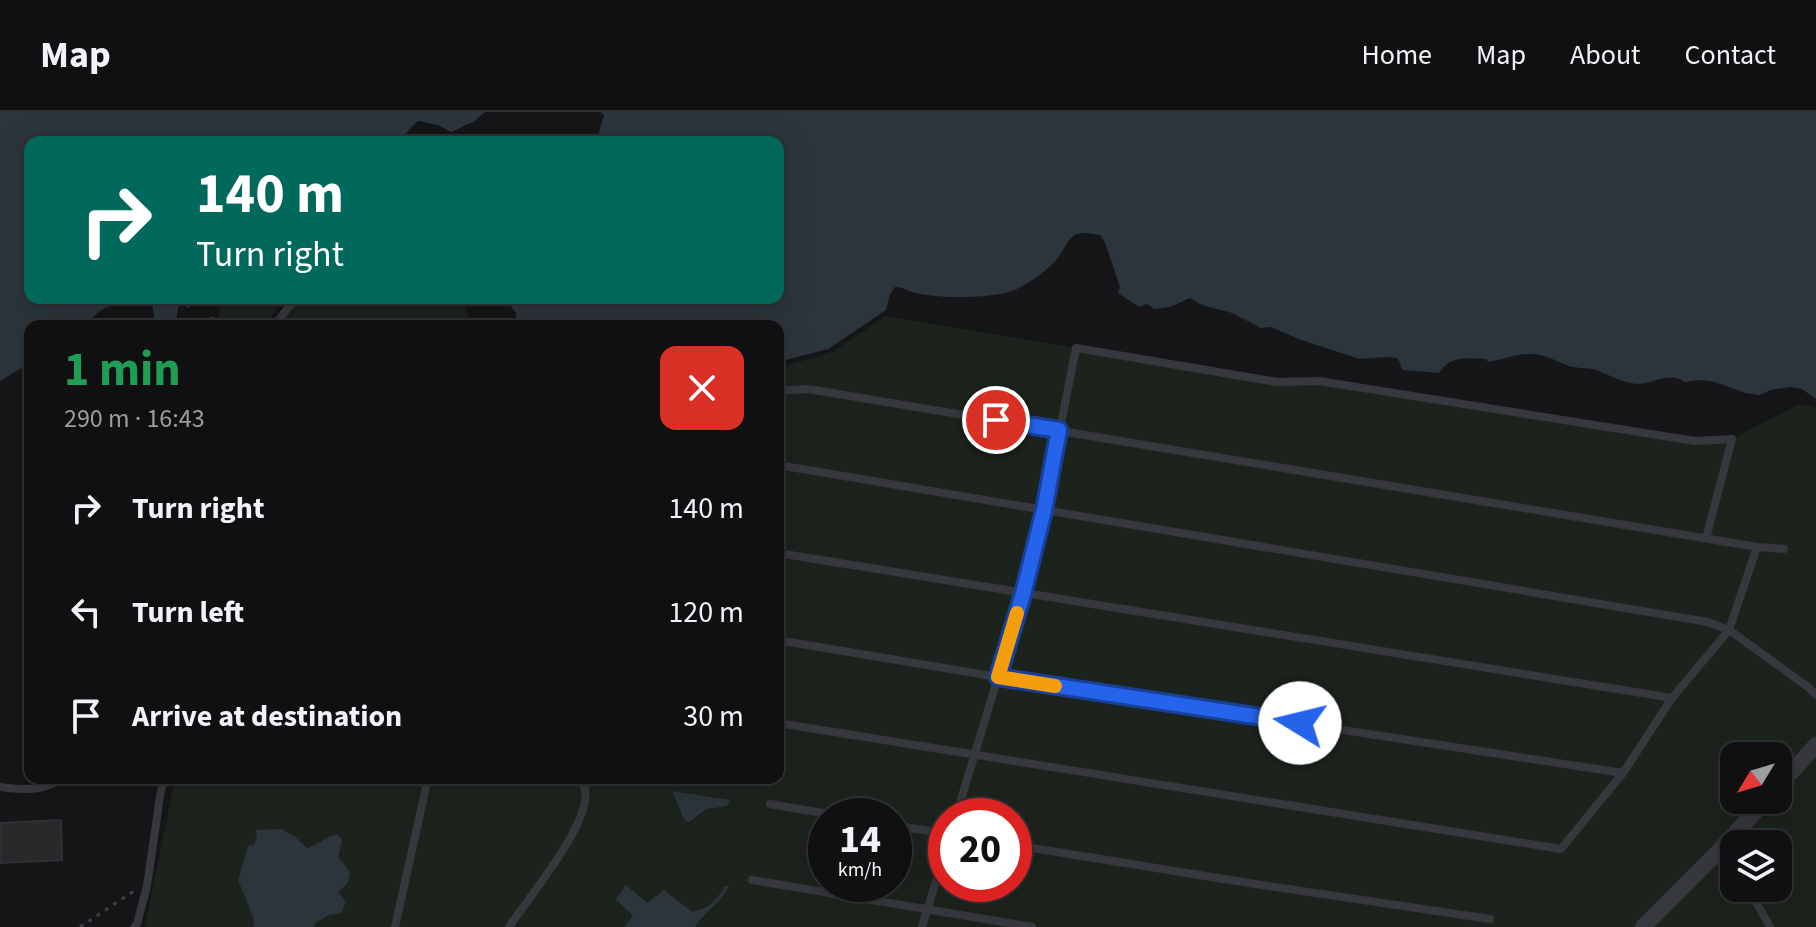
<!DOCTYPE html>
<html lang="en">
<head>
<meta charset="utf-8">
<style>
	:root { --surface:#101012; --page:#1e1e20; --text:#f1f3f6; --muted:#9c9d9f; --line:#303032 }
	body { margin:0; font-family:"Source Sans 3",sans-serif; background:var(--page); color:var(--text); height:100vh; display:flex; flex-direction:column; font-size:30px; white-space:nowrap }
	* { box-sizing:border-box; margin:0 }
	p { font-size:26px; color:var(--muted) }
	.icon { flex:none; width:44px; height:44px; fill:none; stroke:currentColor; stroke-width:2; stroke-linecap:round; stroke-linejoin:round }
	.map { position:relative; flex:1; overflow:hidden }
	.panel { position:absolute; left:24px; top:208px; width:760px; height:464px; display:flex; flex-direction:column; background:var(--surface); border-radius:16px; box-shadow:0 8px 32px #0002,0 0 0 2px var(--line) }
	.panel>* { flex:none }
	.top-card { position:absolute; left:24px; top:24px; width:760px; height:168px; border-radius:16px; box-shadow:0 8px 32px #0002,0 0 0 2px var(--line); background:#00695c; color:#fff; overflow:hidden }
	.needle { width:52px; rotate:232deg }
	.controls { position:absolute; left:1720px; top:630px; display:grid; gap:16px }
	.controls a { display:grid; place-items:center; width:72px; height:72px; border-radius:16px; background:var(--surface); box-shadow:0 8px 32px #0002,0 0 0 2px var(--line); font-size:40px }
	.speed { position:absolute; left:808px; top:686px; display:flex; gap:16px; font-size:40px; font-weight:700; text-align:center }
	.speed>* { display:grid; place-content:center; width:104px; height:104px; border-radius:50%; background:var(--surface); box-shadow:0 8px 32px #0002,0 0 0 2px var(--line); line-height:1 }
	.speed small { font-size:20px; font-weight:400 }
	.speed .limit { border:12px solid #d22; background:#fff; color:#111 }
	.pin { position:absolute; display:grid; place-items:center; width:68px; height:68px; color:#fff; margin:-34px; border:4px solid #fff; border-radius:50%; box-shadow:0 2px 8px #0007 }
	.me { position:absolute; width:88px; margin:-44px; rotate:279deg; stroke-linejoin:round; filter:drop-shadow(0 0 6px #0008) }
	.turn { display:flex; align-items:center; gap:28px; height:168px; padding:0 40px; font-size:36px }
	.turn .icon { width:104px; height:104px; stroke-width:2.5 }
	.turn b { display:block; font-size:56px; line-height:68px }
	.round { display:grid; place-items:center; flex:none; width:84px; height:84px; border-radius:16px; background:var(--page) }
	.summary { display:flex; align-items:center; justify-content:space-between; height:136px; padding:0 40px }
	h1 { font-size:48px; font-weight:700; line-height:60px; color:#1e9e55 }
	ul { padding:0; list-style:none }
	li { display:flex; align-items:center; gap:24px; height:104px; padding:0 40px }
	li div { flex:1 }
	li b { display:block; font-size:30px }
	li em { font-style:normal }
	header { display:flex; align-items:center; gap:48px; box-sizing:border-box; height:112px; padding:0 40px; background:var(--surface); border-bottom:2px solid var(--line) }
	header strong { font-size:38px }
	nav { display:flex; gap:44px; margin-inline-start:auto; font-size:28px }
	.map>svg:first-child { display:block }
	.green { fill:#1c231d; fill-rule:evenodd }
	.water { fill:#2c353c }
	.building { fill:#29292c; stroke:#303034; stroke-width:2 }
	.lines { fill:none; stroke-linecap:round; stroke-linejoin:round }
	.path { stroke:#3d3f44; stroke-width:3; stroke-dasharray:4 6; stroke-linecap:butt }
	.service { stroke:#37383d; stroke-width:8 }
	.minor { stroke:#37383d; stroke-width:16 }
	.route-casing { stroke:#184099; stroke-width:20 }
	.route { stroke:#2563eb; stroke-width:14 }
	.slow { stroke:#f59e0b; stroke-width:14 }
</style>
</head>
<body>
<header>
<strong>Map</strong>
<nav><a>Home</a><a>Map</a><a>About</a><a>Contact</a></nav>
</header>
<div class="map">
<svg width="1816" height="815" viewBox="0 0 1816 815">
	<rect width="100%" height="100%" fill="#161618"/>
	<!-- green -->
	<g class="green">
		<polygon points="223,186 285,186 265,214 218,214 220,194"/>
		<polygon points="302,186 464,186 467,201 472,214 280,214"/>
		<path d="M885 204 1277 270 1319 269 1695 329 1732 327 1800 292 1816 296V815H145L175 666H778V256L833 240ZM1734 644H1778V688H1734ZM826 704H894V772H826ZM946 704H1014V772H946ZM1734 732H1778V776H1734Z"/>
	</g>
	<!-- water -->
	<g class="water">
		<path d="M0 0H485L473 10 451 20 438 13 418 9C409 15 406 25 397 30H30V186H188L194 193 186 196 183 189 181 190 178 197 175 214H155L152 188C141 190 113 192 105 196 97 200 91 208 85 214H30V251L0 269Z"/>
		<path d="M601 0H1816V287L1802 277 1791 275 1770 278 1760 283 1745 281 1715 270 1700 268 1685 270C1669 259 1654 272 1637 272 1622 271 1610 263 1596 258 1586 255 1576 257 1566 253 1554 248 1544 242 1531 242 1519 241 1501 248 1488 250L1486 247C1468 246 1450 243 1439 261L1403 258 1400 254 1401 252 1397 246 1386 245 1360 247 1301 228 1271 215 1261 216 1232 201 1202 193 1190 186 1170 195 1154 197 1147 192 1139 195 1118 181 1120 175 1105 130 1100 123C1092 122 1082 119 1075 123 1067 128 1063 140 1057 147 1046 160 1021 178 1005 181 983 186 934 187 912 180 906 178 902 175 895 175L890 182 886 198 828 237 778 250V214H515L516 201 506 188 499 186H778V30H600C597 20 602 13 604 3Z"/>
		<polygon points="672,679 730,688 727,694 706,697 689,710 685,709"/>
		<path d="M282 717 295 725 307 736C318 734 323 725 337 722L342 728 338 745 350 760 348 771 338 780 346 790 341 801 329 803 315 811 314 815H253C254 813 254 810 254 808 254 806 240 772 238 769L248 734 254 733 257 724 256 718Z"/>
		<path d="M626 773 647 791 664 778 692 800C708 797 717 788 725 774H729C721 791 705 799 695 815H624L633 804 616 787Z"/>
	</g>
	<!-- building -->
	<polygon class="building" points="61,708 62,748 0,751 0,711"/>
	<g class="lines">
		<!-- path -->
		<polyline class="path" points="80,815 134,779"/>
		<!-- service -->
		<g class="service">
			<polyline points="211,214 213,209"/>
			<polyline points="274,214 296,186"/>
			<polyline points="778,279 808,277 1757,435 1784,437"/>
			<polyline points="778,353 1708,510 1729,518 1808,575 1816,583"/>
			<polyline points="778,441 1672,586"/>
			<polyline points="778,528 998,565 1623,661"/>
			<polyline points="778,611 1561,737 1623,661 1672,586 1729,518 1757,435"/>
			<path d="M0 675C22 678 43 680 61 666"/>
			<polyline points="770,692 840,704"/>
			<polyline points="956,704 1023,482 1044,398 1076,236 1277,270 1319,269 1695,329 1732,327 1706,426"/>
			<polyline points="894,713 946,722"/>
			<polyline points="1014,733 1255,772 1490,807"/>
			<polyline points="1715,743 1734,761"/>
			<polyline points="752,768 1032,815"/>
			<polyline points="1748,776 1770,815"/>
			<polyline points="134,815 137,812 147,774 160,684 164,666"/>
			<polyline points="395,815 428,666"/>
			<path d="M509 815C528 786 592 711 585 677 584 673 582 670 580 666"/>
			<polyline points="922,815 946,736"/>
		</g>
		<!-- minor -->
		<g class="minor">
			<polyline points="1778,675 1816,633"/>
			<polyline points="1643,815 1715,743 1766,688"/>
		</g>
	</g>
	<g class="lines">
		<!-- route casing -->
		<g class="route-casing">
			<polyline id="route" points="996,308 1059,318 1044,398 1023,482 998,565 1300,611"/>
		</g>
		<!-- route -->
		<use href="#route" class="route"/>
		<!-- slow -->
		<polyline class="slow" points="1017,501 998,565 1055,574"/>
	</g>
</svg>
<div class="controls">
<a><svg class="needle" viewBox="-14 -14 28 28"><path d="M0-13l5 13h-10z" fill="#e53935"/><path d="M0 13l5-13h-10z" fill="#9c9d9f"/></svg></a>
<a><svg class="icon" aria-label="layers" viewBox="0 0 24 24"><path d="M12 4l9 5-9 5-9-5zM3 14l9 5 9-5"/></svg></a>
</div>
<div class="speed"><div>14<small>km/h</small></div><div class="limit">20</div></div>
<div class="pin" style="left:996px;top:308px;background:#d93025"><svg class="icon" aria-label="arrive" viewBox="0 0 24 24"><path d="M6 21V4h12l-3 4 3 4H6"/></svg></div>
<svg class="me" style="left:1300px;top:611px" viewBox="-20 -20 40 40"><circle r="19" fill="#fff"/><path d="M0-13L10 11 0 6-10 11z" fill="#2563eb"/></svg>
<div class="top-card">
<div class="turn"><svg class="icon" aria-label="right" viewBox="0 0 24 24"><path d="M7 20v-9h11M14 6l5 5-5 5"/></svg><div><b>140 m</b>Turn right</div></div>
</div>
<section class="panel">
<div class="summary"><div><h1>1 min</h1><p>290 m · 16:43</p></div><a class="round" style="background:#d93025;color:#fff"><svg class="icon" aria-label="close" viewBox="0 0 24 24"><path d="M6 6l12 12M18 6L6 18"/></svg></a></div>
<ul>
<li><svg class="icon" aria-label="right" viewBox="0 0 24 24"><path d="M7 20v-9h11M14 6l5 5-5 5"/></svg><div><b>Turn right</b></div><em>140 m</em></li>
<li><svg class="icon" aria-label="left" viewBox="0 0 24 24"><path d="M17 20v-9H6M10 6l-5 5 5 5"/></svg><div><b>Turn left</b></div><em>120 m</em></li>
<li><svg class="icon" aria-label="arrive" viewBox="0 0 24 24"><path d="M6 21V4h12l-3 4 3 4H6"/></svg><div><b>Arrive at destination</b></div><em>30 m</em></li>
</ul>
</section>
</div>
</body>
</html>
